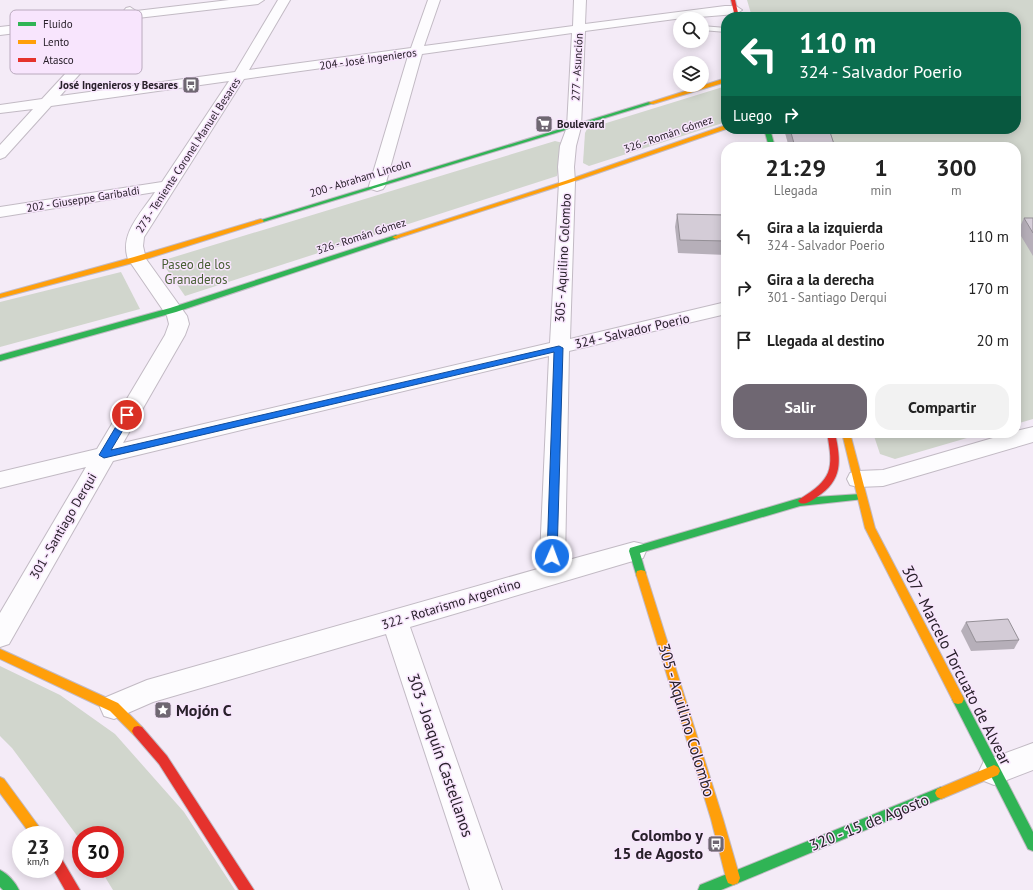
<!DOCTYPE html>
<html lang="es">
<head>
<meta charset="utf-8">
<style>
	:root { --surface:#fff; --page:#f2f2f2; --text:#222; --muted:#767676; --accent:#6f6772 }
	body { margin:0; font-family:"PT Sans",sans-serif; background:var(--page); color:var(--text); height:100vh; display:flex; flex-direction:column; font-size:15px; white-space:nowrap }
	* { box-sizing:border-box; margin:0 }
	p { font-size:13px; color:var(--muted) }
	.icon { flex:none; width:22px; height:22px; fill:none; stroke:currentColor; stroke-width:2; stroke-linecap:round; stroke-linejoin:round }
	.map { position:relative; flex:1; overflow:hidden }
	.panel { position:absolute; left:721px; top:142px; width:300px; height:296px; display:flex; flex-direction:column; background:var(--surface); border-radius:16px; box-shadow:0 2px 10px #0003 }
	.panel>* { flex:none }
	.hud { position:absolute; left:721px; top:12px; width:300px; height:122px; border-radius:16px; box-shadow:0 2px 10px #0003; background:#0b6e4f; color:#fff; overflow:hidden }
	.controls { position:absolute; left:673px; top:12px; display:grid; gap:8px }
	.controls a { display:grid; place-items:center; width:36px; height:36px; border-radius:50%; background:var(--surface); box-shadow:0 2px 10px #0003; font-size:20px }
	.speed { position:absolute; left:12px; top:826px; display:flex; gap:8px; font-size:20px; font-weight:700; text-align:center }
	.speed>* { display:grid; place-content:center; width:52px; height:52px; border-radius:50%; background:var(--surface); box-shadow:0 2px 10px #0003; line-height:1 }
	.speed small { font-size:10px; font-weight:400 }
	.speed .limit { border:6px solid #d22; background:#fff; color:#111 }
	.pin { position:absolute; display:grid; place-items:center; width:34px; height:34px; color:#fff; margin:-17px; border:2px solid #fff; border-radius:50%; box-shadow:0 1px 4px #0007 }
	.me { position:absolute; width:44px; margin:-22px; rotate:2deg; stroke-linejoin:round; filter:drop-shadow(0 0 3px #0008) }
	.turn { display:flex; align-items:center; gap:14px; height:84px; padding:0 12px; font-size:18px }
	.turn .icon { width:52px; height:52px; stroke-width:2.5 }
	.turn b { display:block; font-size:28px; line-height:34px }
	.then { display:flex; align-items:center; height:38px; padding:0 12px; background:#0003; gap:8px; font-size:15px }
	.eta { display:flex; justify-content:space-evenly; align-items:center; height:68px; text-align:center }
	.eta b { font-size:24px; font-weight:800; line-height:28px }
	.primary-button { display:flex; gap:8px; margin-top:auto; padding:8px 12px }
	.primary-button a { flex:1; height:46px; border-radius:16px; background:var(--accent); color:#fff; font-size:16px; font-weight:800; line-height:46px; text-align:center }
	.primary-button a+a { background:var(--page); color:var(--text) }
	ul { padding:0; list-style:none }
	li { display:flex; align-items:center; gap:12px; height:52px; padding:0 12px }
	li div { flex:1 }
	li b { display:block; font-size:15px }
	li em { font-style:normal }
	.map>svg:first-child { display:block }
	.green { fill:#d1d6cd }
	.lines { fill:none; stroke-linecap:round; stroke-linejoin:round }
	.lane-casing { stroke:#c2bac4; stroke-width:2 }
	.street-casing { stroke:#c2bac4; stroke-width:2 }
	.fast-casing { stroke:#c2bac4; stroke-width:2 }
	.slow-casing { stroke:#c2bac4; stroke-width:2 }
	.jam-casing { stroke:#c2bac4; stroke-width:2 }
	.lane { fill:#fdfcfe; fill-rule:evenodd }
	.street { fill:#fdfcfe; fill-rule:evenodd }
	.fast { fill:#30b455; fill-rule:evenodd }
	.slow { fill:#ff9f0a; fill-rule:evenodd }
	.jam { fill:#e5322d; fill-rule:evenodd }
	.wall { fill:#b6afb9 }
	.building { fill:#d4ccd7; stroke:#948f96 }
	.route { fill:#1a73e8; stroke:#114b97 }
	.labels { text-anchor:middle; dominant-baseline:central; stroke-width:3; stroke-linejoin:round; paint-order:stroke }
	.far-street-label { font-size:11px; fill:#28202a; stroke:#f8e5fd }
	.far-poi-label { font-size:11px; font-weight:bold; fill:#28202a; stroke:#f8e5fd; text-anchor:end }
	.street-label { font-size:13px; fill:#28202a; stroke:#f8e5fd }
	.park-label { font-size:13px; fill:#475f33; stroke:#f8e5fd }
	.near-street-label { font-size:16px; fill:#28202a; stroke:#f8e5fd }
	.near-poi-label { font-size:16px; font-weight:bold; fill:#28202a; stroke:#f8e5fd; text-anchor:start }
	.key { fill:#f8e5fd; stroke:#baaabe; stroke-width:1 }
	.key-label { font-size:11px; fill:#28202a }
</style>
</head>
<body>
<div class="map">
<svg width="1033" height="890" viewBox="0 0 1033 890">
	<rect width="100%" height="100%" fill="#f4ebf7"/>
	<!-- green -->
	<g class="green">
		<polygon points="747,0 1033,0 1033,419 1016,424 1016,147 789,147 784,129 1016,129 1016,17 752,17"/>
		<polygon points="726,86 726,122 589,166 583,163 585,133 587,129"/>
		<polygon points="555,141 563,143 557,176 185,296 161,261"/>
		<polygon points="121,272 140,309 0,347 0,302"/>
		<polygon points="873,433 984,433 895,459 880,454"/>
		<polygon points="0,666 60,695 115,734 184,812 235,890 113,890 100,869 115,869 115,835 81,835 81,841 12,748 0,736"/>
	</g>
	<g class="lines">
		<!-- lane casing -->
		<g class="lane-casing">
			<polygon id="lane" points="702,26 726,28 726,32 702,30"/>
		</g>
		<!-- street casing -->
		<g class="street-casing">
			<g id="street">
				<path d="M229 0H264L258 4 129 19 60 96 235 72 278 0H290L249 70 411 48 428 0H440L424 46 573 26 574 0H586L585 24 725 6H736L742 10 736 14 675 19 585 31 581 127 576 146 574 167 575 182 570 339 726 302V314L569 351 565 561 634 542 643 544 646 551 643 558 410 627 502 890H470L386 634 153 702 114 719 104 716 100 707 104 698 147 680 541 568 540 556 549 356 113 461 9 644 0 647V613L86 467 0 488V472L97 449 165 335 169 324 167 316 128 259C119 234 142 212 155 192L0 217V207L162 182 229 81 51 106 5 157 0 159V145L33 109 0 113V105L42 99 114 21 0 35V27L122 13 126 8 130 7 136 11ZM572 33 567 127 560 146 558 167 559 182 550 343 123 443 185 335 189 324 187 316 146 259 143 246 144 237 244 79 408 56 369 186 371 189 377 191 383 189 385 186 422 54Z"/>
				<polygon points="1033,427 1033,442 883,486 858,487 850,485 847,479 850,473 858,471 883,470 1010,433 1016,433 1016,431"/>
				<polygon points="1033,743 1033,770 994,785 984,781 979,771 984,761"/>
			</g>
		</g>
		<!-- fast casing -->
		<g class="fast-casing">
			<g id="fast">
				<polygon points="649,102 654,103 263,222 259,222 258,221"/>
				<polygon points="764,129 770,129 775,147 769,147"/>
				<polygon points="396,235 400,237 398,238 176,312 0,361 0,355 170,308"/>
				<polygon points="861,494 864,495 866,497 864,499 800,506 640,553 646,574 645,577 641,578 637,577 636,574 629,551 630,548 800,498"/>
				<polygon points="958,694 962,695 1033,832 1033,851 1028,849 954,703 952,699 954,695"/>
				<polygon points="941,787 945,789 947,793 945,797 721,890 698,890 700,885"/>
				<path d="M0 870C8 874 15 882 19 890H3L0 887Z"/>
			</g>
		</g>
		<!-- slow casing -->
		<g class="slow-casing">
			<g id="slow">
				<polygon points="726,78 726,82 653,104 648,103"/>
				<polygon points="726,125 726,129 569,183 398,238 396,239 392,237 565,181"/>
				<polygon points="261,219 264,221 263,222 140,261 0,298 0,294 134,257"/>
				<polygon points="842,433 850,433 875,528 962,695 964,699 962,703 958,704 954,703 865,528"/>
				<polygon points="641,570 645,571 646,574 723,819 740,878 738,883 733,885 728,883 726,878 711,819 636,574 637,571"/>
				<polygon points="0,649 118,703 142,727 144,731 142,735 138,736 134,735 110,711 0,659"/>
				<polygon points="994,765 998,767 1000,771 998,775 941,799 937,797 935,793 937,789"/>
				<polygon points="0,777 4,779 45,835 31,835 0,793"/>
			</g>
		</g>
		<!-- jam casing -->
		<g class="jam-casing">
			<g id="jam">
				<polygon points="731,0 735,0 739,17 735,17"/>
				<path d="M827 433H835C841 461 843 480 817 497 811 501 806 505 800 503L798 501 800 499C832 479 834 470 827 433Z"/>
				<polygon points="138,726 142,727 167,756 254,890 239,890 159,764 134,735 132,731 134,727"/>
				<polygon points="55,855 60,856 80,890 65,890 53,869 55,869"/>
			</g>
		</g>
		<!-- lane -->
		<use href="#lane" class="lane"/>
		<!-- street -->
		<use href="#street" class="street"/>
		<!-- fast -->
		<use href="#fast" class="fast"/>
		<!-- slow -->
		<use href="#slow" class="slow"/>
		<!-- jam -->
		<use href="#jam" class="jam"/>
	</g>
	<!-- wall -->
	<g class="wall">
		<polygon points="784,129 829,129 835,147 789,147"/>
		<polygon points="677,214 726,215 726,255 678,253 675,227"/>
		<polygon points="1024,218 1033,218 1033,256 1018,231"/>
		<polygon points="966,622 1019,640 1014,649 971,651 961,631"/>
	</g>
	<!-- building -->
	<g class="building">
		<polygon points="790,129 829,129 835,147 795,147"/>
		<polygon points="677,214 726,215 726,241 680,240"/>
		<polygon points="1024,218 1033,218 1033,233"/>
		<polygon points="1008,619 1019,640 976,642 966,622"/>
	</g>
	<!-- route -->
	<polygon class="route" points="559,346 563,348 557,556 552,560 547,556 554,352 104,458 99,455 124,413 127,412 132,415 111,450"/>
	<!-- icons -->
	<defs>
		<g id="bus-square" transform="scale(0.9)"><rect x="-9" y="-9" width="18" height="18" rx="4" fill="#6f6772" stroke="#f8e5fd"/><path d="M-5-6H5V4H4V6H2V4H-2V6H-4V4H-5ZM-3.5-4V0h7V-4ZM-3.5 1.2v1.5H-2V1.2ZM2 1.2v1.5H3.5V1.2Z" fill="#fff"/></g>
		<g id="supermarket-square" transform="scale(0.9)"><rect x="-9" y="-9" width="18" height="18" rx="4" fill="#6f6772" stroke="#f8e5fd"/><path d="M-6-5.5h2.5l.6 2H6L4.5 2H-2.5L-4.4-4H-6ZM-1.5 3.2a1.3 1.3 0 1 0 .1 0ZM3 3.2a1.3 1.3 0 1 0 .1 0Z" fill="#fff"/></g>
		<g id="sight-square" transform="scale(0.9)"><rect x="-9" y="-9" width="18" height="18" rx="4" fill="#6f6772" stroke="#f8e5fd"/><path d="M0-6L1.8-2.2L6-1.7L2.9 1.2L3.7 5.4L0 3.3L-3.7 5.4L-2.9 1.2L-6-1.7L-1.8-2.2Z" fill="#fff"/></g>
	</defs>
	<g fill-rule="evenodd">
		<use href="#bus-square" x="191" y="85"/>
		<use href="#supermarket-square" x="544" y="124"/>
		<use href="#sight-square" x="163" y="710"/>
		<use href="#bus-square" x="716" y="844"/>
	</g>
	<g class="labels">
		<!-- far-street labels -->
		<g class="far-street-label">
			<text transform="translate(368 59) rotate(-8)">204 - José Ingenieros</text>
			<text transform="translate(577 67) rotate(-87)">277 - Asunción</text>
			<text transform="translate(668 134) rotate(-19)">326 - Román Gómez</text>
			<text transform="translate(188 155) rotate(-57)">273 - Teniente Coronel Manuel Besares</text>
			<text transform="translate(360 178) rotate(-17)">200 - Abraham Lincoln</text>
			<text transform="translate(83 199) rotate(-9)">202 - Giuseppe Garibaldi</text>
			<text transform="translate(361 236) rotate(-18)">326 - Román Gómez</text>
		</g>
		<!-- far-poi labels -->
		<g class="far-poi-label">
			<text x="178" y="85">José Ingenieros y Besares</text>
			<text x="557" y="124" text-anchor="start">Boulevard</text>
		</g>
		<!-- street labels -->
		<g class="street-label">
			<text transform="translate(563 258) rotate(-87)">305 - Aquilino Colombo</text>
			<text transform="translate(632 331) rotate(-13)">324 - Salvador Poerio</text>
			<text transform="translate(63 526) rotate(-60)">301 - Santiago Derqui</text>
			<text transform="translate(451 604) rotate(-17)">322 - Rotarismo Argentino</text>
		</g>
		<!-- park labels -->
		<g class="park-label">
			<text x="196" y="264">Paseo de los<tspan x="196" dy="15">Granaderos</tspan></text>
		</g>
		<!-- near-street labels -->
		<g class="near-street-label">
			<text transform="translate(957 665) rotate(63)">307 - Marcelo Torcuato de Alvear</text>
			<text transform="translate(687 720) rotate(73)">305 - Aquilino Colombo</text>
			<text transform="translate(441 755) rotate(71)">303 - Joaquín Castellanos</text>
			<text transform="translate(869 822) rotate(-22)">320 - 15 de Agosto</text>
		</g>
		<!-- near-poi labels -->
		<g class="near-poi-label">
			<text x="176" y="710">Mojón C</text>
			<text x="703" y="835" text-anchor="end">Colombo y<tspan x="703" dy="18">15 de Agosto</tspan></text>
		</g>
	</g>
	<!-- legend -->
	<rect x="10" y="10" width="132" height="64" rx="6" class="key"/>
	<rect x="18" y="22" width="18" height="4" fill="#30b455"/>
	<rect x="18" y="40" width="18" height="4" fill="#ff9f0a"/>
	<rect x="18" y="58" width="18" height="4" fill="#e5322d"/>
	<g class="key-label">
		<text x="43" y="28">Fluido</text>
		<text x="43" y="46">Lento</text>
		<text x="43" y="64">Atasco</text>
	</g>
</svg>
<div class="controls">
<a><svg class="icon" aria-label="search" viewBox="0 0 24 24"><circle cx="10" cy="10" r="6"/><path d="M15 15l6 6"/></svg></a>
<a><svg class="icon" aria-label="layers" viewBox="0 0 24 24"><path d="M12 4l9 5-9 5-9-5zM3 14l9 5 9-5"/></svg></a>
</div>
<div class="speed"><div>23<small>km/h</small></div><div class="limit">30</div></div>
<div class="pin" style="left:127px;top:415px;background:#d93025"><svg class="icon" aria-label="arrive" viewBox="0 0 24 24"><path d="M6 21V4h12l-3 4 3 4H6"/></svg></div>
<svg class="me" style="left:552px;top:556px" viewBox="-20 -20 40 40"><circle r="17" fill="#1a73e8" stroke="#fff" stroke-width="3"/><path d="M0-11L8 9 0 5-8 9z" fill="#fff"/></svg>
<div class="hud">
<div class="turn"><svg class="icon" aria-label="left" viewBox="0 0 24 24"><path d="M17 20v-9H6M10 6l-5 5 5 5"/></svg><div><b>110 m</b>324 - Salvador Poerio</div></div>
<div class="then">Luego<svg class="icon" aria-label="right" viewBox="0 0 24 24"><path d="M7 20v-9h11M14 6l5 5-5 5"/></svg></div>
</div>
<section class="panel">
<div class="eta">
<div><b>21:29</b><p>Llegada</p></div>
<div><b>1</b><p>min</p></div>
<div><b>300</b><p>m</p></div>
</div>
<ul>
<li><svg class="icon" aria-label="left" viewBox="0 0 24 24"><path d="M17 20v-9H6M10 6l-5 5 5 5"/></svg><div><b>Gira a la izquierda</b><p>324 - Salvador Poerio</p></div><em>110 m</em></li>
<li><svg class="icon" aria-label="right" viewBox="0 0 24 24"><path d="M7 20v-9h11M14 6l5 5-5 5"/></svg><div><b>Gira a la derecha</b><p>301 - Santiago Derqui</p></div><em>170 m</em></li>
<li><svg class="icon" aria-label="arrive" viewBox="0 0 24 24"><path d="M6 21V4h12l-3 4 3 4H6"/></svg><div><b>Llegada al destino</b></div><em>20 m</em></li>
</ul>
<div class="primary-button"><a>Salir</a><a>Compartir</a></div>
</section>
</div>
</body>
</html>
